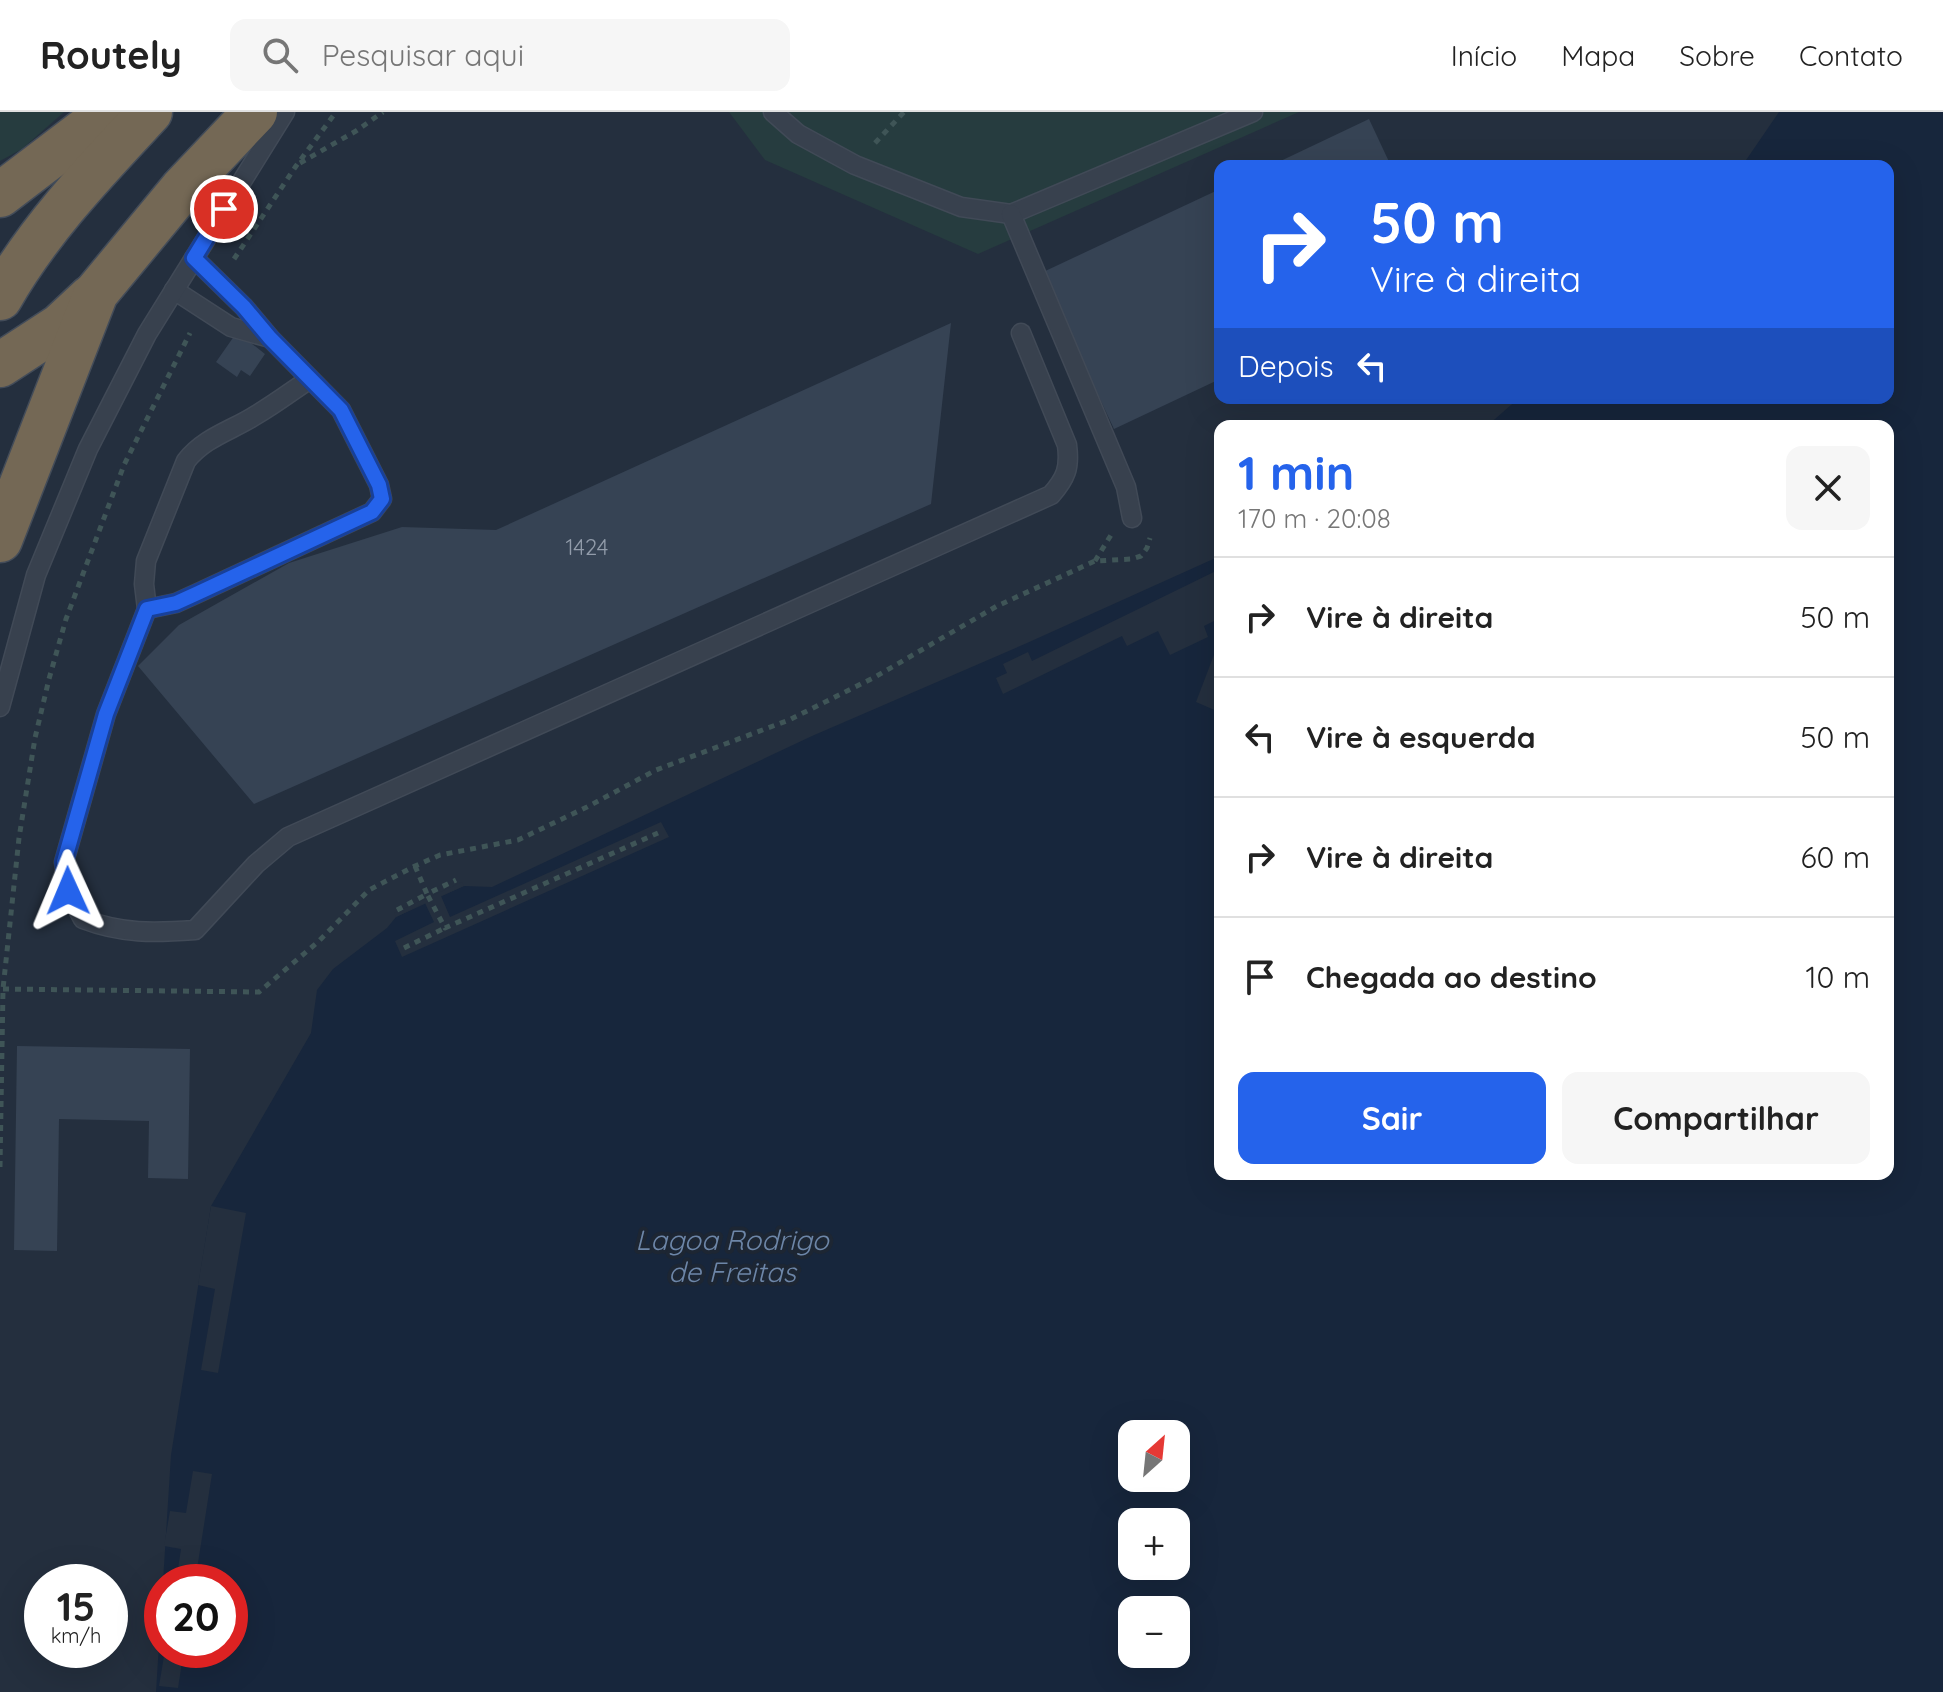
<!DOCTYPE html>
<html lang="pt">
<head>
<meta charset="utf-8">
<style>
	:root { --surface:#fff; --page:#f6f6f6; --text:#222; --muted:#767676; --line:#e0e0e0; --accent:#2563eb }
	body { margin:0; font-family:Quicksand,sans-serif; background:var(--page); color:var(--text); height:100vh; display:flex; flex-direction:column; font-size:30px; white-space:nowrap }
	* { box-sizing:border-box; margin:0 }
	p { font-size:26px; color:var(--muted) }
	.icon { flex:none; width:44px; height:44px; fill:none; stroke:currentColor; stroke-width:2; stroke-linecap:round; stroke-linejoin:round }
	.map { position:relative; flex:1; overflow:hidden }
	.sheet { position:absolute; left:1214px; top:308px; width:680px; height:760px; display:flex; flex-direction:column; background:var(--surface); border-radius:16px; box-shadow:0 8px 32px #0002 }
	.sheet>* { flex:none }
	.guide { position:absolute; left:1214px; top:48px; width:680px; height:244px; border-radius:16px; box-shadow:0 8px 32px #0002; background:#2563eb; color:#fff; overflow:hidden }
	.needle { width:52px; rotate:27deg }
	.tools { position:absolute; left:1118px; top:1308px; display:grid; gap:16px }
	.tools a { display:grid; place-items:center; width:72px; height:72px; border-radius:16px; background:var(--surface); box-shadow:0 8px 32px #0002; font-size:40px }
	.speed { position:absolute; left:24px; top:1452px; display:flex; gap:16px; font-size:40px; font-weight:700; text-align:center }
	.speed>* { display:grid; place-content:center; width:104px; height:104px; border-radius:50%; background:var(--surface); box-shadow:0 8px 32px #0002; line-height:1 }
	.speed small { font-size:20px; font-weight:400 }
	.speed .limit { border:12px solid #d22; background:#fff; color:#111 }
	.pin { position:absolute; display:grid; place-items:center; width:68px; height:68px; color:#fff; margin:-34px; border:4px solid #fff; border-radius:50%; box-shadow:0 2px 8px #0007 }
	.me { position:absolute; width:88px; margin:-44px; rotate:359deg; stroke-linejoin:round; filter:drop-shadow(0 0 6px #0008) }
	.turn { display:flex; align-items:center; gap:28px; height:168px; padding:0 24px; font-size:36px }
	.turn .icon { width:104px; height:104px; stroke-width:2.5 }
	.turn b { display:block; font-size:56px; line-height:68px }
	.then { display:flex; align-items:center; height:76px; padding:0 24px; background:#0003; gap:16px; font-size:30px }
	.round { display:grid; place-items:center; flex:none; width:84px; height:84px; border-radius:16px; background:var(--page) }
	.summary { display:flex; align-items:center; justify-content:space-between; height:136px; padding:0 24px }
	h1 { font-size:48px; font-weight:800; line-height:60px; color:var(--accent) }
	.primary-button { display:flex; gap:16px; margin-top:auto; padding:16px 24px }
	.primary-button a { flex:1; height:92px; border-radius:16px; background:var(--accent); color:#fff; font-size:32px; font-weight:800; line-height:92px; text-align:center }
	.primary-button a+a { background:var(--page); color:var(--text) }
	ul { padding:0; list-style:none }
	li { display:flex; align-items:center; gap:24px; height:120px; padding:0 24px; border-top:2px solid var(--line) }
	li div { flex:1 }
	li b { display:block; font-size:30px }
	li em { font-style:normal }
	header { display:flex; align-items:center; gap:48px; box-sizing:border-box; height:112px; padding:0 40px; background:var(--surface); border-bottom:2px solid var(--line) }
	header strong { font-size:38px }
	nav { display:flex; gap:44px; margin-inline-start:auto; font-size:28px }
	.search { width:560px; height:72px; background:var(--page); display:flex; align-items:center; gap:20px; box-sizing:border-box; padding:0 28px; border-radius:16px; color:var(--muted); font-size:30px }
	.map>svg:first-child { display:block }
	.green { fill:#263c3f }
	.water { fill:#17263c; fill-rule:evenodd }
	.pier { fill:#242f3e }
	.building { fill:#364354 }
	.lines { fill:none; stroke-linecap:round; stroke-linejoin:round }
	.lane-casing { stroke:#414a57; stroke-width:21 }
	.highway-casing { stroke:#434c59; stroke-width:47 }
	.path { stroke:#3f5557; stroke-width:5; stroke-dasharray:6 6; stroke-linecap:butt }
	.lane { stroke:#38414e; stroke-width:18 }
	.highway { stroke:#746855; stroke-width:44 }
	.route-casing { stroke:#184099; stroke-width:20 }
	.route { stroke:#2563eb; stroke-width:14 }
	.labels { text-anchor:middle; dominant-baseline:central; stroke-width:8; stroke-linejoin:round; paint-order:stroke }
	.number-label { font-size:22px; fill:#929caa }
	.water-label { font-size:28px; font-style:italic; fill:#6d86a8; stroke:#1d2633 }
</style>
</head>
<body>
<header>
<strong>Routely</strong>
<div class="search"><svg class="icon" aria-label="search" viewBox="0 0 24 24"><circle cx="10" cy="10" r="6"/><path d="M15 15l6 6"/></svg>Pesquisar aqui</div>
<nav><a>Início</a><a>Mapa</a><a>Sobre</a><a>Contato</a></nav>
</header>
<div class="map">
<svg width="1943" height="1580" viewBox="0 0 1943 1580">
	<rect width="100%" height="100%" fill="#242f3e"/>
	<!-- green -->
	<g class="green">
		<polygon points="0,0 64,0 22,37 0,49"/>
		<polygon points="729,0 1299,0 978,142 765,48"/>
	</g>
	<!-- water -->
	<path class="water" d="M1779 0H1943V1580H156L171 1343 211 1094 311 921 317 878 333 857 387 816 396 805 464 774 492 775 812 624 1027 531 1220 444V1062H1888V314H1487L1519 286H1888V54H1742ZM1132 1322H1176V1366H1132ZM1132 1410H1176V1454H1132ZM162 1470H230V1538H162ZM1132 1498H1176V1542H1132Z"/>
	<!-- pier -->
	<g class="pier">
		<polygon points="1220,457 1220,476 1217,478 1220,484 1220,506 1204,514 1208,525 1170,543 1158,519 1127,534 1122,524 1003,582 996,566 1007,561 1003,552 1028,540 1032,549"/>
		<polygon points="1220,527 1220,598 1219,600 1196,590"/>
		<polygon points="661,710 669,725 402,845 395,829 434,810 425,791 396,805 394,801 462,770 464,774 441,784 450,805"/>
		<polygon points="211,1094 246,1101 218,1261 201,1258 215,1177 198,1173"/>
		<polygon points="193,1359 212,1362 195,1470 176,1470 181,1437 164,1434 170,1399 186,1401"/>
		<polygon points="165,1538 184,1538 178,1576 159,1574"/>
	</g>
	<!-- building -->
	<g class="building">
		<polygon points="1369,7 1391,54 1270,54"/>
		<polygon points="1220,77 1220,267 1114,317 1041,161"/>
		<polygon points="951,211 931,392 254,692 138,554 179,513 289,451 402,415 496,418"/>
		<polygon points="237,220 265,242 250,264 241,258 237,265 216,250"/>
		<polygon points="17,934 190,937 188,1067 148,1066 149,1009 59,1007 57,1139 14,1138"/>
	</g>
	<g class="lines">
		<!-- lane casing -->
		<g class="lane-casing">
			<g id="lane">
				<polyline points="773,0 798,22 855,53 961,95 1011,102 1253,0"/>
				<polyline points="1011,102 1126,375 1132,406"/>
				<path d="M194 146 244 195 270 226 341 298 379 373 382 387 372 400 198 481 176 491 147 497 144 472 146 449 186 349C205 325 231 319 256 303 275 292 292 279 310 267"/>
				<polyline points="174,178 231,215 270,226"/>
				<path d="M147 497 106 602 64 750 68 779 83 807C122 822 154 821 195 818L256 752 288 725 1051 383C1066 366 1070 356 1067 333L1021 221"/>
				<polyline points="0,595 36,463 88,337 147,222 285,0"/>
			</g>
		</g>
		<!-- highway casing -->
		<g class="highway-casing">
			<g id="highway">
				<polyline points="0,83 109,0"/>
				<path d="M0 186C40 116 95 59 150 0"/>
				<polyline points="0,253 60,214 91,185"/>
				<polyline points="0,428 96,181 182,77 255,0"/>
			</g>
		</g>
		<!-- path -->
		<g class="path">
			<polyline points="875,31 904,0"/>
			<polyline points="300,51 356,19 383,0"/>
			<polyline points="234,147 296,54 336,0"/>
			<polyline points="1095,449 1111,423"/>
			<polyline points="415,754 427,782 456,768"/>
			<polyline points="397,798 427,782 445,816 658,721"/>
			<polyline points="404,836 445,816"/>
			<polyline points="3,877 259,880 319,829 369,778 415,754 440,743 518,728 587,695 656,658 789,608 875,565 997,494 1095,449 1131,447 1141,444 1147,436 1150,426"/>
			<polyline points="0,1055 3,877 19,726 35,626 49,567 66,507 124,353 190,221"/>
		</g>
		<!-- lane -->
		<use href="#lane" class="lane"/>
		<!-- highway -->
		<use href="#highway" class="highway"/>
	</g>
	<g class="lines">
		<!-- route casing -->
		<g class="route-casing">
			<polyline id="route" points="68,779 64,750 106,602 147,497 176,491 198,481 372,400 382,387 379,373 341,298 270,226 244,195 194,146 224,97"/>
		</g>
		<!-- route -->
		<use href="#route" class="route"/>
	</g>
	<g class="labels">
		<!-- number labels -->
		<g class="number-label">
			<text x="587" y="435">1424</text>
		</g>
		<!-- water labels -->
		<g class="water-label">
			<text x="732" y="1127">Lagoa Rodrigo<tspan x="732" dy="32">de Freitas</tspan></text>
		</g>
	</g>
</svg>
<div class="tools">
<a><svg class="needle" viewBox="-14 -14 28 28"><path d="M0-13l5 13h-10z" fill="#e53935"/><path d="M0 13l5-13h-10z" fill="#767676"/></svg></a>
<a>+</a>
<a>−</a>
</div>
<div class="speed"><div>15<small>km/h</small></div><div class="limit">20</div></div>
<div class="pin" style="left:224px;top:97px;background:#d93025"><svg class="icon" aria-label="arrive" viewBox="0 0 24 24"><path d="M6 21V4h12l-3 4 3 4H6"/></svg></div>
<svg class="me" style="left:68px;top:779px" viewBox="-20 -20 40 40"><path d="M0-17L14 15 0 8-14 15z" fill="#2563eb" stroke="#fff" stroke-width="4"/></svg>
<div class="guide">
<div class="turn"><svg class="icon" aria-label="right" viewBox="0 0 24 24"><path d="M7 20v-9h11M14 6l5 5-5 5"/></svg><div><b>50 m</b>Vire à direita</div></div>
<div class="then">Depois<svg class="icon" aria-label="left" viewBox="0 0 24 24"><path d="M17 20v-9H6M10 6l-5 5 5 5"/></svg></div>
</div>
<section class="sheet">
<div class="summary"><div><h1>1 min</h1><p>170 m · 20:08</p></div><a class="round"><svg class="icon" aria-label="close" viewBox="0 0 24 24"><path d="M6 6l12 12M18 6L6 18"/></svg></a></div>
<ul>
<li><svg class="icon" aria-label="right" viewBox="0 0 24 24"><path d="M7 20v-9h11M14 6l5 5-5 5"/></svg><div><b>Vire à direita</b></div><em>50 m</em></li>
<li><svg class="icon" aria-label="left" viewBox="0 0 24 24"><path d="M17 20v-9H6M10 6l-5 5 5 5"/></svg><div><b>Vire à esquerda</b></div><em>50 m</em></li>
<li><svg class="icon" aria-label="right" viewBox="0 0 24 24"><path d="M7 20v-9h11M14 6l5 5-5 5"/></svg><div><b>Vire à direita</b></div><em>60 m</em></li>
<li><svg class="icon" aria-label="arrive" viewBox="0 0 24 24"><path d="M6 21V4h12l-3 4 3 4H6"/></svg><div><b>Chegada ao destino</b></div><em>10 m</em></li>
</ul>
<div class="primary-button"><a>Sair</a><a>Compartilhar</a></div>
</section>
</div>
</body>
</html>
